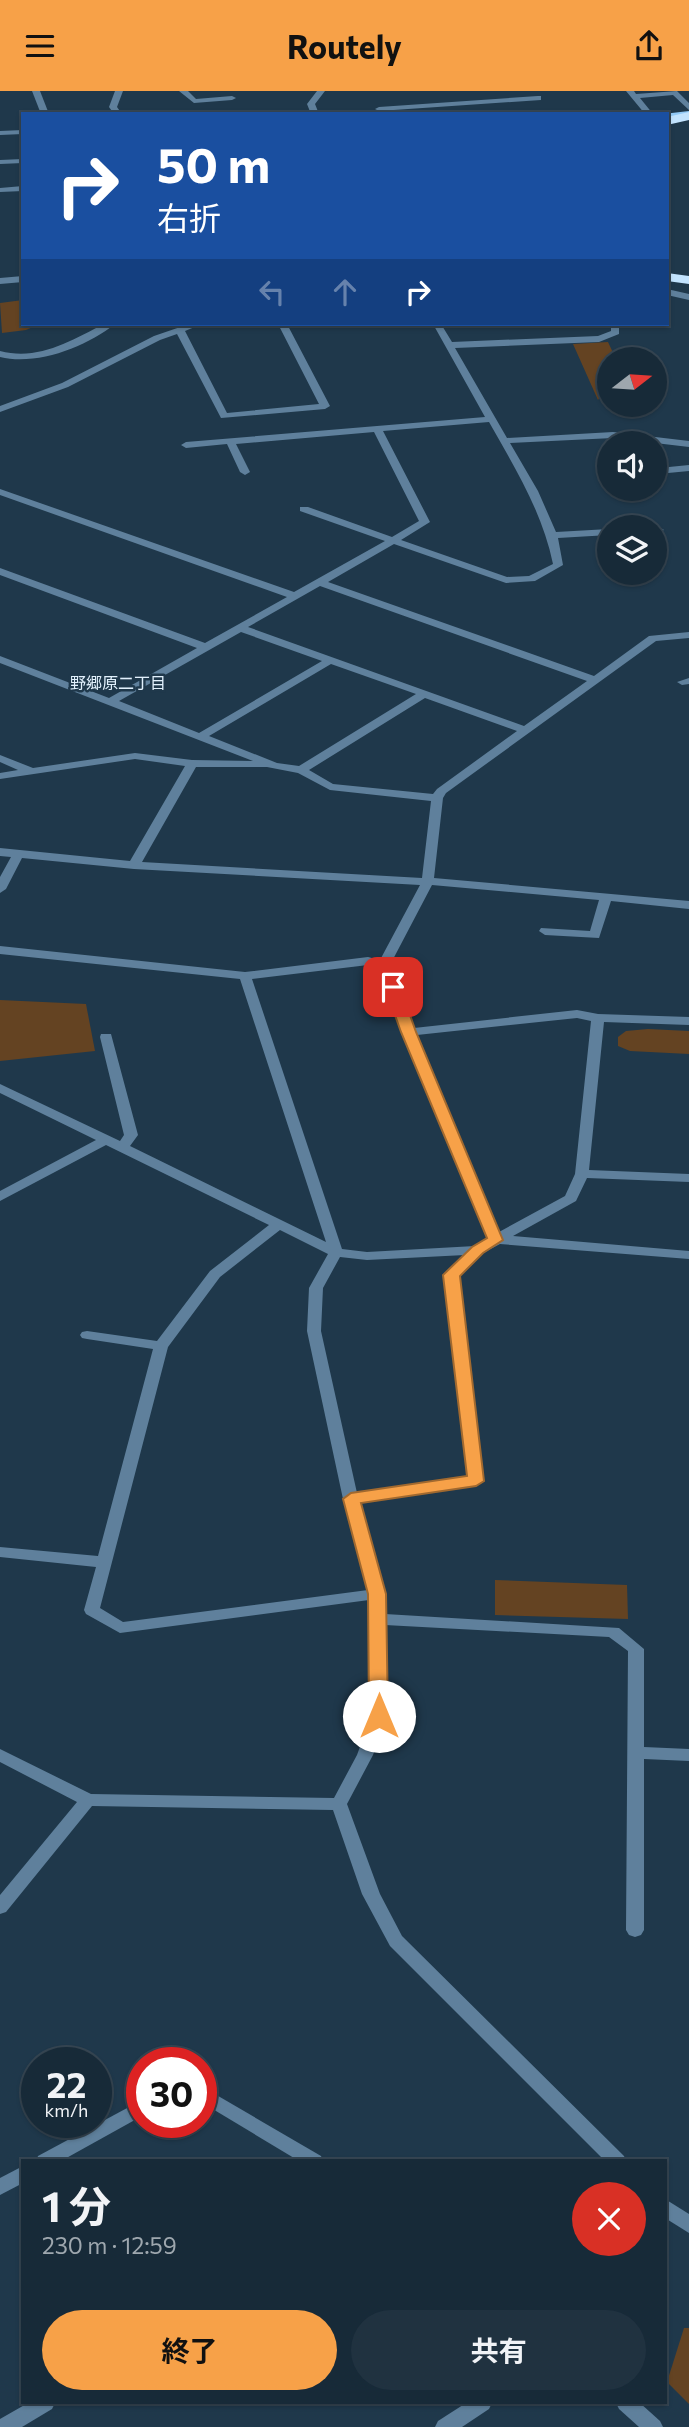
<!DOCTYPE html>
<html lang="ja">
<head>
<meta charset="utf-8">
<style>
	:root { --surface:#172a38; --page:#203240; --text:#f1f3f6; --muted:#9ea7ae; --line:#364653; --accent:#f7a148 }
	body { margin:0; font-family:Commissioner,"Noto Sans JP",sans-serif; background:var(--page); color:var(--text); height:100vh; display:flex; flex-direction:column; font-size:26px; white-space:nowrap }
	* { box-sizing:border-box; margin:0 }
	p { font-size:23px; color:var(--muted) }
	.icon { flex:none; width:38px; height:38px; fill:none; stroke:currentColor; stroke-width:2; stroke-linecap:round; stroke-linejoin:round }
	.map { position:relative; flex:1; overflow:hidden }
	.panel { position:absolute; left:21px; top:2068px; width:646px; height:245px; display:flex; flex-direction:column; background:var(--surface); border-radius:0px; box-shadow:0 2px 5px #0004,0 0 0 2px var(--line) }
	.panel>* { flex:none }
	.top-card { position:absolute; left:21px; top:21px; width:648px; height:214px; border-radius:0px; box-shadow:0 2px 5px #0004,0 0 0 2px var(--line); background:#1a4fa0; color:#fff; overflow:hidden }
	.needle { width:46px; rotate:73deg }
	.controls { position:absolute; left:597px; top:256px; display:grid; gap:14px }
	.controls a { display:grid; place-items:center; width:70px; height:70px; border-radius:50%; background:var(--surface); box-shadow:0 2px 5px #0004,0 0 0 2px var(--line); font-size:35px }
	.speed { position:absolute; left:21px; top:1956px; display:flex; gap:14px; font-size:35px; font-weight:700; text-align:center }
	.speed>* { display:grid; place-content:center; width:91px; height:91px; border-radius:50%; background:var(--surface); box-shadow:0 2px 5px #0004,0 0 0 2px var(--line); line-height:1 }
	.speed small { font-size:18px; font-weight:400 }
	.speed .limit { border:10px solid #d22; background:#fff; color:#111 }
	.pin { position:absolute; display:grid; place-items:center; width:60px; height:60px; color:#fff; margin:-30px; border-radius:14px; box-shadow:0 4px 10px #0006 }
	.me { position:absolute; width:77px; margin:-38px; rotate:0deg; stroke-linejoin:round; filter:drop-shadow(0 0 5px #0008) }
	.turn { display:flex; align-items:center; gap:24px; height:147px; padding:0 21px; font-size:32px }
	.turn .icon { width:91px; height:91px; stroke-width:2.5 }
	.turn b { display:block; font-size:49px; line-height:60px }
	.lanes { display:flex; align-items:center; height:66px; padding:0 21px; background:#0003; justify-content:center; gap:35px; direction:ltr }
	.lanes .off { opacity:.35 }
	.round { display:grid; place-items:center; flex:none; width:74px; height:74px; border-radius:37px; background:var(--page) }
	.head { display:flex; align-items:center; justify-content:space-between; height:119px; padding:0 21px }
	h1 { font-size:42px; font-weight:700; line-height:52px }
	.button { display:flex; gap:14px; margin-top:auto; padding:14px 21px }
	.button a { flex:1; height:80px; border-radius:42px; background:var(--accent); color:#111; font-size:28px; font-weight:700; line-height:80px; text-align:center }
	.button a+a { background:var(--page); color:var(--text) }
	header { display:flex; justify-content:space-between; align-items:center; height:91px; padding:0 21px; background:var(--accent); color:#111; font-size:32px; font-weight:700 }
	.map>svg:first-child { display:block }
	.green { fill:#644322 }
	.lines { fill:none; stroke-linecap:round; stroke-linejoin:round }
	.minor { fill:#5f809c; fill-rule:evenodd }
	.tertiary { fill:#5f809c; fill-rule:evenodd }
	.primary { fill:#91c9f6; fill-rule:evenodd }
	.motorway { fill:#c2e3fe; fill-rule:evenodd }
	.route { fill:#f7a148; stroke:#a1692f; stroke-width:2 }
	.labels { text-anchor:middle; dominant-baseline:central; stroke-width:5; stroke-linejoin:round; paint-order:stroke }
	.far-neighbourhood-label { font-size:16px; fill:#e1f0fc; stroke:#1f384b }
</style>
</head>
<body>
<header><svg class="icon" aria-label="menu" viewBox="0 0 24 24"><path d="M4 6h16M4 12h16M4 18h16"/></svg>Routely<svg class="icon" aria-label="share" viewBox="0 0 24 24"><path d="M12 15V3M7 8l5-5 5 5M5 13v7h14v-7"/></svg></header>
<div class="map">
<svg width="689" height="2336" viewBox="0 0 689 2336">
	<rect width="100%" height="100%" fill="#1f384b"/>
	<!-- green -->
	<g class="green">
		<polygon points="23,209 23,233 40,233 26,239 2,242 0,212"/>
		<polygon points="608,251 616,268 609,268 609,291 598,309 573,253"/>
		<polygon points="0,909 86,913 95,960 0,970"/>
		<polygon points="648,938 689,940 689,963 630,960 618,955 618,946 626,940"/>
		<polygon points="495,1489 627,1494 628,1528 495,1524"/>
		<polygon points="684,2237 689,2237 689,2313 667,2291"/>
	</g>
	<g class="lines">
		<!-- minor -->
		<g class="minor">
			<polygon points="32,0 40,0 49,23 41,23"/>
			<polygon points="115,0 123,0 117,16 122,23 114,23 109,16"/>
			<polygon points="179,0 188,0 196,8 232,5 236,7 232,9 194,12"/>
			<polygon points="317,0 325,0 315,13 319,23 311,23 307,13"/>
			<polygon points="626,0 634,0 636,3 677,0 689,12 689,19 673,4 640,7 653,23 645,23"/>
			<polygon points="538,5 541,5 541,9 379,20 375,18 379,16"/>
			<polygon points="23,39 23,43 0,44 0,40"/>
			<polygon points="23,95 23,100 0,101 0,97"/>
			<polygon points="23,185 23,191 0,193 0,187"/>
			<polygon points="667,198 689,203 689,209 667,204"/>
			<path d="M104 233H115C86 256 37 275 0 266V260C39 270 70 250 104 233Z"/>
			<polygon points="189,233 202,233 185,240 227,322 319,313 278,233 287,233 330,315 325,318 221,327 177,243 160,249 68,296 0,321 0,315 62,292 154,245"/>
			<path d="M433 233H441L452 251 598 245 611 240V233H619V243L599 251 455 257 507 347 613 341 689 350V356L613 347 510 352 538 400 556 441 609 438V444L558 447 563 474 535 490 506 492 394 453 328 491 594 585 649 545 689 541V547L656 550 446 702 443 707 434 787 689 810V818L611 810 599 847 545 844 539 840 541 837 590 840 599 809 432 794 390 874 414 937 577 919 598 923 689 926V934L604 931 589 1079 689 1083V1091L587 1087 576 1110 513 1145 689 1160V1168L500 1153 483 1162 459 1185 484 1390 476 1395 360 1412 385 1503V1523L619 1537 644 1558V1656L689 1658V1670L644 1668V1839L641 1844 635 1846 629 1844 626 1839 628 1560 609 1546 385 1534 387 1625 373 1664 347 1713 380 1803 402 1845 624 2065 626 2070H605L390 1855 362 1803 333 1719 92 1715 6 1821 0 1823V1804L77 1711 0 1671V1658L91 1703 334 1707 357 1664 371 1625 369 1509 120 1542 86 1523 84 1519 96 1476 0 1466V1456L98 1465 153 1258 87 1248 82 1247 80 1244 82 1241 87 1240 157 1250 210 1180 269 1134 106 1054 0 1110V1100L96 1049 0 1002V993L120 1050 124 1044 100 946 101 943H111L138 1044 130 1055 326 1151 240 888 0 863V855L245 881 368 866 380 869 420 794 134 778 22 767 6 798 0 802V786L11 766 0 765V757L130 770 185 675 135 668 0 688V682L18 679 0 671V664L33 677 135 662 192 669 253 670 0 572V565L109 607 197 557 0 484V477L205 552 287 506 0 404V398L294 501 385 450 300 420V416H308L392 446 419 430 374 341 236 353 250 381 245 384 240 381 227 353 186 357 181 354 186 351 485 326ZM489 331C515 377 542 420 553 473L529 485 507 486 401 449 430 431 383 340ZM320 495 587 590 524 635 248 536ZM241 541 322 570 199 642 119 610ZM331 573 416 603 299 675 277 672 209 645ZM425 607 517 640 437 698 433 703 333 693 309 679ZM196 676H267L298 682 330 699 431 710 422 787 142 771ZM368 874 379 876 403 941 488 1148 475 1155 367 1161 342 1158 252 888ZM577 927 591 930 575 1083 565 1105 499 1141 417 944ZM280 1139 328 1163 309 1197 307 1240 343 1408 368 1499 123 1531 100 1517 168 1256 220 1186ZM465 1164 445 1184 468 1386 357 1402 321 1240 323 1197 340 1166 367 1169Z"/>
			<polygon points="654,371 669,376 689,374 689,380 668,382 654,377"/>
			<polygon points="659,436 664,439 654,443 654,437"/>
			<polygon points="689,587 689,593 682,594 677,591"/>
			<polygon points="201,1995 321,2065 323,2070 299,2070 201,2011"/>
			<polygon points="142,2009 142,2025 61,2070 36,2070 38,2065"/>
			<polygon points="23,2075 23,2092 0,2104 0,2087"/>
			<polygon points="665,2108 689,2123 689,2142 665,2127"/>
			<polygon points="28,2312 55,2312 52,2318 22,2336 0,2336 0,2328"/>
			<polygon points="466,2312 492,2312 489,2318 462,2336 435,2336 438,2330"/>
			<polygon points="616,2312 640,2312 660,2330 663,2336 639,2336 619,2318"/>
		</g>
		<!-- tertiary -->
		<polygon class="tertiary" points="23,68 23,72 0,73 0,69"/>
		<!-- primary -->
		<polygon class="primary" points="689,20 689,26 667,27 667,23 663,23"/>
		<!-- motorway -->
		<g class="motorway">
			<polygon points="689,21 689,29 667,34 667,26"/>
			<polygon points="667,182 689,185 689,193 667,190"/>
		</g>
	</g>
	<!-- route -->
	<polygon class="route" points="393,892 400,896 416,941 503,1149 483,1162 460,1185 484,1390 476,1395 361,1412 386,1503 388,1625 385,1630 372,1630 369,1625 368,1503 343,1408 351,1402 467,1385 443,1184 472,1156 487,1147 401,941 385,896"/>
	<g class="labels">
		<!-- far-neighbourhood labels -->
		<g class="far-neighbourhood-label">
			<text x="118" y="591">野郷原二丁目</text>
		</g>
	</g>
</svg>
<div class="controls">
<a><svg class="needle" viewBox="-14 -14 28 28"><path d="M0-13l5 13h-10z" fill="#e53935"/><path d="M0 13l5-13h-10z" fill="#9ea7ae"/></svg></a>
<a><svg class="icon" aria-label="sound" viewBox="0 0 24 24"><path d="M4 9h4l5-4v14l-5-4H4zM17 9q2 3 0 6"/></svg></a>
<a><svg class="icon" aria-label="layers" viewBox="0 0 24 24"><path d="M12 4l9 5-9 5-9-5zM3 14l9 5 9-5"/></svg></a>
</div>
<div class="speed"><div>22<small>km/h</small></div><div class="limit">30</div></div>
<div class="pin" style="left:393px;top:896px;background:#d93025"><svg class="icon" aria-label="arrive" viewBox="0 0 24 24"><path d="M6 21V4h12l-3 4 3 4H6"/></svg></div>
<svg class="me" style="left:379px;top:1625px" viewBox="-20 -20 40 40"><circle r="19" fill="#fff"/><path d="M0-13L10 11 0 6-10 11z" fill="#f7a148"/></svg>
<div class="top-card">
<div class="turn"><svg class="icon" aria-label="right" viewBox="0 0 24 24"><path d="M7 20v-9h11M14 6l5 5-5 5"/></svg><div><b>50 m</b>右折</div></div>
<div class="lanes"><svg class="icon off" aria-label="left" viewBox="0 0 24 24"><path d="M17 20v-9H6M10 6l-5 5 5 5"/></svg><svg class="icon off" aria-label="ahead" viewBox="0 0 24 24"><path d="M12 20V5M6 11l6-6 6 6"/></svg><svg class="icon" aria-label="right" viewBox="0 0 24 24"><path d="M7 20v-9h11M14 6l5 5-5 5"/></svg></div>
</div>
<section class="panel">
<div class="head"><div><h1>1 分</h1><p>230 m · 12:59</p></div><a class="round" style="background:#d93025;color:#fff"><svg class="icon" aria-label="close" viewBox="0 0 24 24"><path d="M6 6l12 12M18 6L6 18"/></svg></a></div>
<div class="button"><a>終了</a><a>共有</a></div>
</section>
</div>
</body>
</html>
